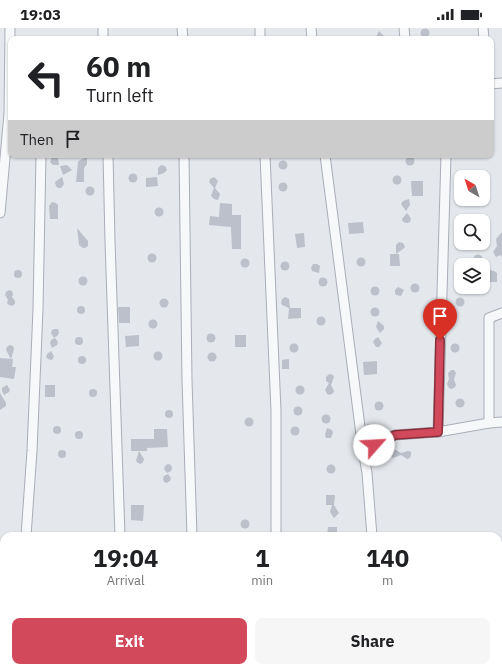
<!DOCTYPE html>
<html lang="en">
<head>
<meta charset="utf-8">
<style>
	:root { --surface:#fff; --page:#f6f6f6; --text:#202124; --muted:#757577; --accent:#d1495b }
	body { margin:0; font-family:"IBM Plex Sans",sans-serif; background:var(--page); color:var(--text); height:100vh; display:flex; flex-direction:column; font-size:15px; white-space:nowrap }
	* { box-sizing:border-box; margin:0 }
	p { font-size:13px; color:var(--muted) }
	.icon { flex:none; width:22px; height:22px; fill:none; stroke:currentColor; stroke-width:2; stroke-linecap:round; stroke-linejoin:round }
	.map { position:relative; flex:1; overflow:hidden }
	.details { position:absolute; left:0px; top:504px; width:502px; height:140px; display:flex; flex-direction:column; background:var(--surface); border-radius:12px 12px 0 0; box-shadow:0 1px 3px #0004 }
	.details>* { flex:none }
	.hud { position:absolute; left:8px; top:8px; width:486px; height:122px; border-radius:8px; box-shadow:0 1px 3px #0004; background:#fff; color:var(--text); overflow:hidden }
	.needle { width:26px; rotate:321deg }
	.buttons { position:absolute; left:454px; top:142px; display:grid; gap:8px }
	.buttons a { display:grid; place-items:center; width:36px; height:36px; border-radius:8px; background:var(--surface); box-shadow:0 1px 3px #0004; font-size:20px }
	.pin { position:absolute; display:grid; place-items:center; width:34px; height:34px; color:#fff; margin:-41px -17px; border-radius:50% 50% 50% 0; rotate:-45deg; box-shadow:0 0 4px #0007 }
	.pin .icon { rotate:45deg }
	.me { position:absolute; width:44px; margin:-22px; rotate:64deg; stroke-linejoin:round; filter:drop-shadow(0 0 3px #0008) }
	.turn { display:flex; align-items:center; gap:14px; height:84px; padding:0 12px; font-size:18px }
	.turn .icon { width:52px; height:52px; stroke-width:2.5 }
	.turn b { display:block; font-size:28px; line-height:34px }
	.then { display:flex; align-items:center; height:38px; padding:0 12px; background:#0003; gap:8px; font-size:15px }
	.eta { display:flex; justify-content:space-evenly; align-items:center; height:68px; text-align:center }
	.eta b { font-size:24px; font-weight:700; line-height:28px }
	.action { display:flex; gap:8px; margin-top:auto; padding:8px 12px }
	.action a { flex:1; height:46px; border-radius:8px; background:var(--accent); color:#fff; font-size:16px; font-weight:700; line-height:46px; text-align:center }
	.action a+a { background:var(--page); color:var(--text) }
	.status { display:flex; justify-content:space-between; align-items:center; height:28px; padding:0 20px; background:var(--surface); direction:ltr }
	.status svg { height:11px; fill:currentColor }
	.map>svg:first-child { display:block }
	.building { fill:#bbc0ca }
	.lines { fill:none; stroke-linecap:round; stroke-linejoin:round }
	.minor-casing { stroke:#a9aeb7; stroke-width:11 }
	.minor { stroke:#f7f8fa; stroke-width:9 }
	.route-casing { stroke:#882f3b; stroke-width:10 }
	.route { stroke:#d1495b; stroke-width:7 }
</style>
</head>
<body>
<div class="status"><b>19:03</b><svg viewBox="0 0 49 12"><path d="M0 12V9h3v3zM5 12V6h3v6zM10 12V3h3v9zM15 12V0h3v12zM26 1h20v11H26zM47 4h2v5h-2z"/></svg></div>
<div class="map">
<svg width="502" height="644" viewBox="0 0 502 644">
	<rect width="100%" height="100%" fill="#e4e7ec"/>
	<!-- building -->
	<g class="building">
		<circle cx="425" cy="5" r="4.5"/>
		<polygon points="379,3 387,11 375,11"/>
		<polygon points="56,128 58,130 59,137 53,137 50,134 52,129"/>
		<circle cx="410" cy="133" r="4.5"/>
		<polygon points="87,129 87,136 84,140 84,154 76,154 78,134 80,132"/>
		<circle cx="283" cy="137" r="4.5"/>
		<polygon points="67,137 72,142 63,147 60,138"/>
		<polygon points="161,137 165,138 167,142 164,145 158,147 158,140"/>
		<polygon points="465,142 469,144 470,149 459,149 461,144"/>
		<circle cx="133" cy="150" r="4.5"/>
		<circle cx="397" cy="152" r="4.5"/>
		<polygon points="62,149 64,156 61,160 58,160 56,158 55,154"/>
		<polygon points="157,149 158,158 146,159 146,150"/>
		<polygon points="214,149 218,153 215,160 220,166 218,172 214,171 211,168 214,160 209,154 210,151"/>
		<polygon points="411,153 423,153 423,168 412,168"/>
		<circle cx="283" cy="159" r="4.5"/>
		<circle cx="90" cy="163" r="4.5"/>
		<polygon points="409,171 410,177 406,183 401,176 403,173"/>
		<polygon points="52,174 56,175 58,177 58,191 50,191 49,178"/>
		<polygon points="220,175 232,176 232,187 241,187 241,221 232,221 231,199 209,197 210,188 219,189"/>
		<circle cx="159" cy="184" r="4.5"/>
		<polygon points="407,185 410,189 411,191 410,194 407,195 403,194 402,191"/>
		<polygon points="363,194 364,205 349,206 348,195"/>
		<polygon points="77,200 88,213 88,218 85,220 83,220 79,217"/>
		<polygon points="502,204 502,229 501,227 496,229 493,224 497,218 496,211"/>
		<polygon points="304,205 305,219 297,220 295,206"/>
		<polygon points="399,214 403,215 405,219 403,221 396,226 396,217"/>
		<circle cx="152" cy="230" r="4.5"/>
		<polygon points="390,226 399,226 400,238 390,238"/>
		<circle cx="478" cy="231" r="4.5"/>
		<circle cx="361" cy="234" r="4.5"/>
		<circle cx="245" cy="235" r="4.5"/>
		<circle cx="285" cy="238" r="4.5"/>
		<polygon points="313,236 317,236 320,238 319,245 312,243 311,240"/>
		<polygon points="489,242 494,243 497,245 497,254 488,254"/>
		<circle cx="18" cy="246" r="4"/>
		<circle cx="83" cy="253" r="4.5"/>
		<circle cx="323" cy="254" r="4.5"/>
		<circle cx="415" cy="260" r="4.5"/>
		<circle cx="375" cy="263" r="4.5"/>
		<polygon points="398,259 404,262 401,268 396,267 395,265 395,262"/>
		<polygon points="9,262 12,263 13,266 12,269 15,273 15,276 12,278 9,277 7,275 8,272 5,267 6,264"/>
		<polygon points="285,269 289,271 290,280 301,280 301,290 288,291 289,280 282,277 281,275 282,271"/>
		<circle cx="460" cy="274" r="4.5"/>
		<circle cx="164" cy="275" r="4.5"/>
		<circle cx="81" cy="282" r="4"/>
		<polygon points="118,279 130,279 130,295 119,295"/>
		<circle cx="375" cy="284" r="4.5"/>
		<circle cx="321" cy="293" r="4.5"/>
		<circle cx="153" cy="296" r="4.5"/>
		<polygon points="378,293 384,298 384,301 380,305 376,299"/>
		<polygon points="55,301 58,301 59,304 58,307 54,310 51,305 52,302"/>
		<circle cx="211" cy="310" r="4.5"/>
		<polygon points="139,307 139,318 126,319 125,308"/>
		<rect x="235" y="307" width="11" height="12"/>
		<polygon points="378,309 382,315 379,319 376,319 373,314 375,311"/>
		<circle cx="79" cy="313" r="4"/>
		<polygon points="55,310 58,314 57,317 52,320 50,315 51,312"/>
		<circle cx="294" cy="320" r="4.5"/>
		<circle cx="455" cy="320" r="4.5"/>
		<polygon points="10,317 13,318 14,321 11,331 6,322 7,319"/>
		<polygon points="51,323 54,328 53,331 51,332 48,331 46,329 47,326"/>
		<circle cx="158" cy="328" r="4.5"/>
		<circle cx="212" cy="329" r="4.5"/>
		<circle cx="82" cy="332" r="4"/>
		<polygon points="0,330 13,331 12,339 16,339 14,351 0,349"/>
		<polygon points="289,331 289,341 282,341 282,332"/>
		<polygon points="377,333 377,346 364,347 363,334"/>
		<polygon points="451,342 454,342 456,345 454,351 456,357 455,359 452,361 449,360 447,356 449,351 448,345"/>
		<polygon points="329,346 333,347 334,349 331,357 334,363 333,365 330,367 327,366 325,362 329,355 326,353 326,349"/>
		<polygon points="7,357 10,362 9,364 4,367 2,363 2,360"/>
		<rect x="45" y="357" width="10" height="12"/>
		<circle cx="300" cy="362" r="4.5"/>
		<circle cx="93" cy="365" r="4"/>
		<polygon points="0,365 6,375 6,378 0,382"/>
		<circle cx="460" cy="375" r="4.5"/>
		<circle cx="379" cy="378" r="4.5"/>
		<circle cx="298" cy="383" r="4.5"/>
		<circle cx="169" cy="386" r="4"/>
		<circle cx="326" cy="391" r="4.5"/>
		<circle cx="249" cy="394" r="4.5"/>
		<rect x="367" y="396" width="7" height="10"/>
		<circle cx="57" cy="402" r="4"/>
		<circle cx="295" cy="403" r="4.5"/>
		<polygon points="327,400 332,402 333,405 331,410 326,410 325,407"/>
		<polygon points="154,401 167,401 168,419 147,420 147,423 131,423 131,411 154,411"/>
		<circle cx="79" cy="407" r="4"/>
		<polygon points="392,422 396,422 401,425 408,423 411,424 411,427 410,430 407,431 401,427 393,430 390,427"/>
		<circle cx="62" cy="426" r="4"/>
		<polygon points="139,423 144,431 143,434 141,436 138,435 136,433"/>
		<polygon points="168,436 171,437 172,440 171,443 167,445 164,441 165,438"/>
		<circle cx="331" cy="441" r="4.5"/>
		<polygon points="168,446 171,450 170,453 167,455 164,454 163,451 164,448"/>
		<polygon points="326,467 335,467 334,477 339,485 334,490 330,484 332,477 326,477"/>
		<polygon points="131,477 144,477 143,493 131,492"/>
		<circle cx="245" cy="496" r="4.5"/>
		<polygon points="328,499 337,499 337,508 327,508"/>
	</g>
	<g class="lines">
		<!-- minor casing -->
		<g class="minor-casing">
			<g id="minor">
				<polyline points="103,0 103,11"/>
				<polyline points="182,0 183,11"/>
				<polyline points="260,0 260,11"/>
				<polyline points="311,0 312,11"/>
				<polyline points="404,0 405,11"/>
				<polyline points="483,0 484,11"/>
				<polyline points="491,56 502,55"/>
				<polyline points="108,127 110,213 120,508"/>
				<polyline points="184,127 187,352 192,508"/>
				<polyline points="265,127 276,383 276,508"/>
				<polyline points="325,127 363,422 367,445 372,508"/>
				<polyline points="0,185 9,86 10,0"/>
				<polyline points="489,395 489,290 502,285"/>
				<polyline points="438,404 446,127"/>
				<polyline points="363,422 395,407 438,404 489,395 502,394"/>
				<polyline points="26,508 32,423 38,281 41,127"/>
				<polyline points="124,640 124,644"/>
				<polyline points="276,640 276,644"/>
				<polyline points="382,640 382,644"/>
				<polyline points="16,644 17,640"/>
				<polyline points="191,644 191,640"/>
			</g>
		</g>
		<!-- minor -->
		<use href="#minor" class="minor"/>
	</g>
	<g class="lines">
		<!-- route casing -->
		<g class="route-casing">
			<polyline id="route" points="374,417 395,407 438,404 440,312"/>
		</g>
		<!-- route -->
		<use href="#route" class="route"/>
	</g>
</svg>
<div class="buttons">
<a><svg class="needle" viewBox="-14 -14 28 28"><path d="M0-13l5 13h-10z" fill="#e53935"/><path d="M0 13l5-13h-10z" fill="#757577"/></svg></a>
<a><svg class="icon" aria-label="search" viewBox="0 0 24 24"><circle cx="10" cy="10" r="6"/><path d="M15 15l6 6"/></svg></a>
<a><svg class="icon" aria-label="layers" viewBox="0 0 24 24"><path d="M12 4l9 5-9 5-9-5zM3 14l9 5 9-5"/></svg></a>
</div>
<div class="pin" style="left:440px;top:312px;background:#d93025"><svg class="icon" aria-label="arrive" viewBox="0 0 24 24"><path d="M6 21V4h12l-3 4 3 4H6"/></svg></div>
<svg class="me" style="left:374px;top:417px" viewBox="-20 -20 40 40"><circle r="19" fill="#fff"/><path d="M0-13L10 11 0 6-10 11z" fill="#d1495b"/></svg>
<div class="hud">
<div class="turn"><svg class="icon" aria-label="left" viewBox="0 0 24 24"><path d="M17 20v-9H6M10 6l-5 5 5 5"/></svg><div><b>60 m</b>Turn left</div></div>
<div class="then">Then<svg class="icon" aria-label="arrive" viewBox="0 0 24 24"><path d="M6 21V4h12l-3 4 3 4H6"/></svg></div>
</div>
<section class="details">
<div class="eta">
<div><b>19:04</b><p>Arrival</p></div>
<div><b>1</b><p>min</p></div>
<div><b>140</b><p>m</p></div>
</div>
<div class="action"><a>Exit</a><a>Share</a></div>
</section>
</div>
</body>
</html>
